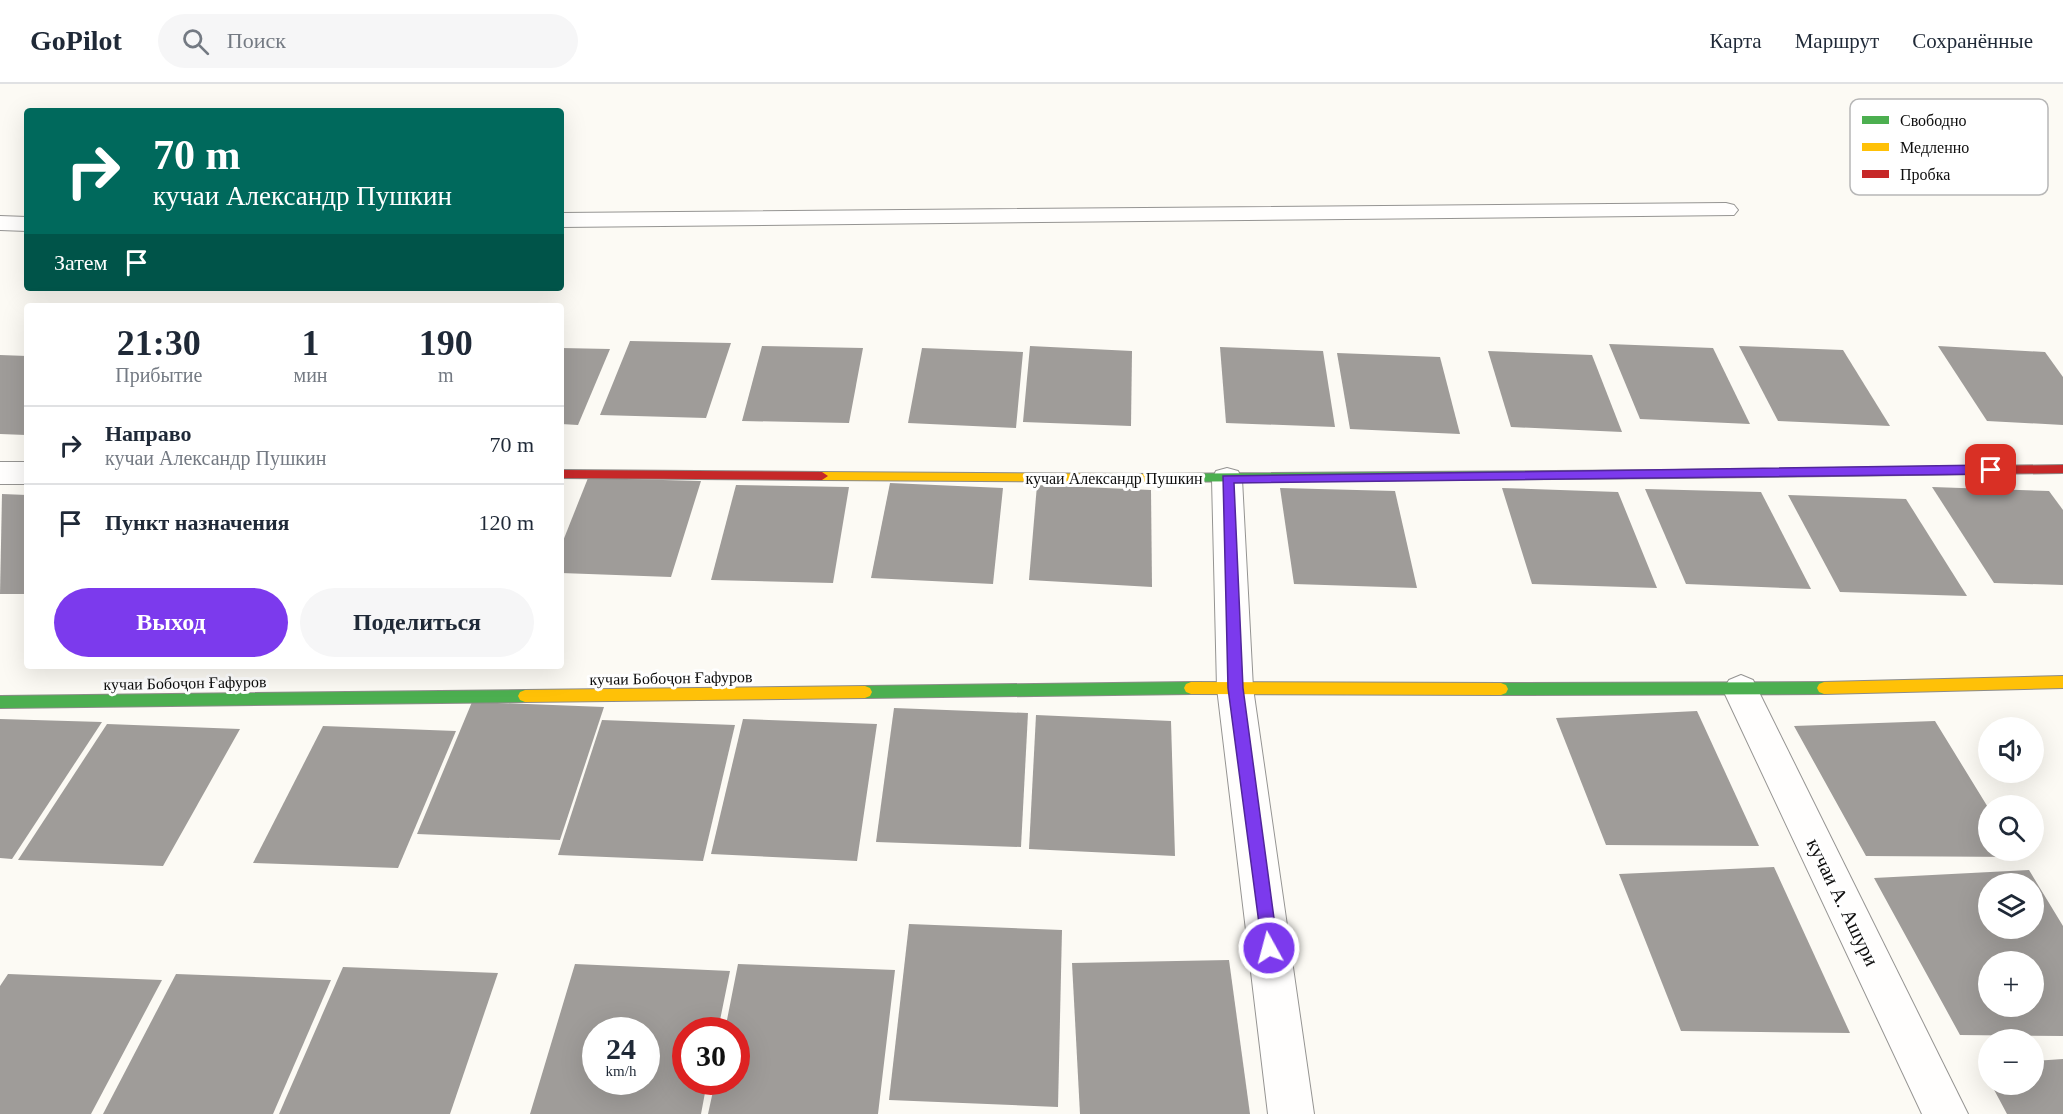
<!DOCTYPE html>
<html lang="ru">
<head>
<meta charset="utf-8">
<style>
	:root { --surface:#fff; --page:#f6f6f7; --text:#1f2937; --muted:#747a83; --line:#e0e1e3; --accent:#7c3aed }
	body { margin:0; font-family:Georgia,serif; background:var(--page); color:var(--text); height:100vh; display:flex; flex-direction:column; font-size:22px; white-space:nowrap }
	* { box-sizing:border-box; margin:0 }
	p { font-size:20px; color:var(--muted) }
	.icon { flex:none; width:33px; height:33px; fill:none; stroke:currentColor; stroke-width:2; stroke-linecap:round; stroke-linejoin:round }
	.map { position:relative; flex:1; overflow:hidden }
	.details { position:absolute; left:24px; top:219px; width:540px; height:366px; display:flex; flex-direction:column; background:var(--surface); border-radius:6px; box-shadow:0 6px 24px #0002 }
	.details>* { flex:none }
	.hud { position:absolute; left:24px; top:24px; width:540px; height:183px; border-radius:6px; box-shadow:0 6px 24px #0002; background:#00695c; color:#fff; overflow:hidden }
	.fabs { position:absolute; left:1978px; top:633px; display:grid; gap:12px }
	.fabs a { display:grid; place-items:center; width:66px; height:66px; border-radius:50%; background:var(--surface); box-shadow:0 6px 24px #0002; font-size:30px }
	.speed { position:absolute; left:582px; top:933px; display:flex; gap:12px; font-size:30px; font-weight:700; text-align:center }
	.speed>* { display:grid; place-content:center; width:78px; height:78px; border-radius:50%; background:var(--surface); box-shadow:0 6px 24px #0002; line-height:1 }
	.speed small { font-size:15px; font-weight:400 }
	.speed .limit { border:9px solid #d22; background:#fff; color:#111 }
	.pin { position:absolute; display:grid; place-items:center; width:51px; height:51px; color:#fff; margin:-26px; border-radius:12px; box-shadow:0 3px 9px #0006 }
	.me { position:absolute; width:66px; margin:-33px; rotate:353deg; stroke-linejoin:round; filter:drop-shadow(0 0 4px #0008) }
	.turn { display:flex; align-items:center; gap:21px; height:126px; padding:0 30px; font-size:27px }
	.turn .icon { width:78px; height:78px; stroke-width:2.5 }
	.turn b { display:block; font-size:42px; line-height:51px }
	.then { display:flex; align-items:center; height:57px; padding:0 30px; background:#0003; gap:12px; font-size:22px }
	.eta { display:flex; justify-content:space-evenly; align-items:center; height:102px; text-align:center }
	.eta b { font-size:36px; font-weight:600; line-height:42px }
	.cta { display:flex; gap:12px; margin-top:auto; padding:12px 30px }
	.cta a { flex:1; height:69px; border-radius:36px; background:var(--accent); color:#fff; font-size:24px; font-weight:600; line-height:69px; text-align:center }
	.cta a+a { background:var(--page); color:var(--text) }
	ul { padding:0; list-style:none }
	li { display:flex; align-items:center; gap:18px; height:78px; padding:0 30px; border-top:2px solid var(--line) }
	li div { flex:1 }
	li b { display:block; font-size:22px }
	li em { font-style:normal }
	header { display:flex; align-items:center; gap:36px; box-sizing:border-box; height:84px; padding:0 30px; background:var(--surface); border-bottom:2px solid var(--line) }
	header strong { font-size:28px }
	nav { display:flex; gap:33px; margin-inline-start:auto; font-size:21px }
	.search { width:420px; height:54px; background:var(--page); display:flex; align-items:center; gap:15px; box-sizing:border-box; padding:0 21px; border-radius:33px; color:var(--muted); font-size:22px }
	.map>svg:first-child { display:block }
	.building { fill:#9f9c99; fill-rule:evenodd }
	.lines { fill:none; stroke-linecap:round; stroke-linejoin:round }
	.street-casing { stroke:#959492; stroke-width:2 }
	.fast-casing { stroke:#8c8b88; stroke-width:2 }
	.slow-casing { stroke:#8c8b88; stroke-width:2 }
	.jam-casing { stroke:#8c8b88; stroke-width:2 }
	.street { fill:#fffefd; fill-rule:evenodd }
	.fast { fill:#4caf50; fill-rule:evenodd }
	.slow { fill:#ffc107; fill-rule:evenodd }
	.jam { fill:#c62828; fill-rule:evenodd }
	.route { fill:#7c3aed; stroke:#51269a; stroke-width:1.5 }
	.labels { text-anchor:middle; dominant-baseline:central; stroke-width:6; stroke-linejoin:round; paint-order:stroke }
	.street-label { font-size:16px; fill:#0e0e0e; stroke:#fff }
	.near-street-label { font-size:20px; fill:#0e0e0e; stroke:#fff }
	.key { fill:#fff; stroke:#b7b7b7; stroke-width:1.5 }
	.key-label { font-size:16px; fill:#0e0e0e }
</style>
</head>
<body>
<header>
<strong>GoPilot</strong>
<div class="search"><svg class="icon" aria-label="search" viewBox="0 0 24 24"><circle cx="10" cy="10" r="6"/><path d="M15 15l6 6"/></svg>Поиск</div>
<nav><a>Карта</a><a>Маршрут</a><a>Сохранённые</a></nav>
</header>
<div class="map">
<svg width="2063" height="1030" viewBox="0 0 2063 1030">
	<rect width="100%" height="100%" fill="#fcfaf4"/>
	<!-- building -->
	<g class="building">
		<polygon points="630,257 731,259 706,334 600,331"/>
		<polygon points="1609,260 1713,264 1750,340 1640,335"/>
		<polygon points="762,262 863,264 849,339 742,337"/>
		<polygon points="1030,262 1132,267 1131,342 1023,338"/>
		<polygon points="1739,262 1843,266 1890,342 1778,337"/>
		<polygon points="1938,262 2045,268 2063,293 2063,341 1987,337"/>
		<polygon points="1220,263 1323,267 1335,343 1226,339"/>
		<polygon points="561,264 610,265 578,341 561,340"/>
		<polygon points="922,264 1023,268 1016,344 908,339"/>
		<polygon points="1488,267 1592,271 1622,348 1511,343"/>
		<polygon points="1337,269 1440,273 1460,350 1350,345"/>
		<polygon points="0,271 27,272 26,351 0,350"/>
		<polygon points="588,394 701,397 671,493 561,489 561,462"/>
		<polygon points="890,399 1003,404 993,500 871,494"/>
		<polygon points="736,401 849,403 833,499 711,496"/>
		<polygon points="1037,401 1151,406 1152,503 1029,496"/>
		<polygon points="1932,403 2049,407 2063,426 2063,501 1994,499"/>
		<polygon points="1280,404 1395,407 1417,504 1294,500"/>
		<polygon points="1502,404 1618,408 1657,504 1532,500"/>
		<polygon points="1645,405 1761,408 1811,505 1686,500"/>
		<polygon points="2,410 27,411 27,510 0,510"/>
		<polygon points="1788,411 1906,415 1967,512 1840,508"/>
		<polygon points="472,618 604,623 560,756 417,750"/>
		<polygon points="894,624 1028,629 1021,763 876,758"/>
		<polygon points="1697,627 1759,762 1606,761 1556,634"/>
		<polygon points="1036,631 1171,637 1175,772 1029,765"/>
		<polygon points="0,635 102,638 12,775 0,774"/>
		<polygon points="743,635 877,640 857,777 711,770"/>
		<polygon points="602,636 735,641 703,777 558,771"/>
		<polygon points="1935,637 1989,725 1989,766 2014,766 2018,773 1866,772 1794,642"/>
		<polygon points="107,640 240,645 163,782 18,776"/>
		<polygon points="323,642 456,647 398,784 253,779"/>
		<polygon points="1774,783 1850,949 1681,947 1619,790"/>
		<path d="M2029 786 2063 842V952L1960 951 1874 794ZM1989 800H2034V844H1989ZM1989 878H2034V922H1989Z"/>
		<polygon points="909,840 1062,846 1058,1023 889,1016"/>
		<polygon points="1229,876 1250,1030 1080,1030 1072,879"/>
		<path d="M575 880 730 887 718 946H686V998H707L701 1030H530ZM596 946H646V998H596Z"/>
		<polygon points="738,880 895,886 878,1030 708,1030 715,998 736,998 736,946 725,946"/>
		<polygon points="343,883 498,889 450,1030 279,1030"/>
		<polygon points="8,890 162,896 91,1030 0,1030 0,902"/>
		<polygon points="176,890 331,896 273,1030 103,1030"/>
		<polygon points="2063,975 2063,1030 2007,1030 1991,1000 2034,1000 2034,977"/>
		<polygon points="1989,979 1989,998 1979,980"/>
	</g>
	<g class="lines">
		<!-- street casing -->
		<g class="street-casing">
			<g id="street">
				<polygon points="1726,119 1734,121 1738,126 1734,131 561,143 561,129"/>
				<polygon points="0,132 27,133 27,147 0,146"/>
				<rect x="0" y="378" width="27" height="22"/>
				<polygon points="1227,384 1238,387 1242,395 1253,604 1314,1030 1268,1030 1217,604 1212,395 1216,387"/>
				<polygon points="1741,591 1753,596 1968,1030 1922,1030 1723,606 1729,596"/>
			</g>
		</g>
		<!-- fast casing -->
		<g class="fast-casing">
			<g id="fast">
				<polygon points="1675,386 1681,390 1675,394 1149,398 1143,394 1149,390"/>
				<polygon points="1191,598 1196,600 1198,604 1196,608 1191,610 865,614 860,612 858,608 860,604 865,602"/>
				<polygon points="1824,598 1829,600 1831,604 1829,608 1824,610 1501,611 1496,609 1494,605 1496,601 1501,599"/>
				<polygon points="525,606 530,608 532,612 530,616 525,618 0,624 0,612"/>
			</g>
		</g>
		<!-- slow casing -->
		<g class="slow-casing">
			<g id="slow">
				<polygon points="822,388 1149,390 1155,394 1149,398 822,396 816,392"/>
				<polygon points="2063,592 2063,604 1824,610 1819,608 1817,604 1819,600 1824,598"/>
				<polygon points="1191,598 1501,599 1506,601 1508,605 1506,609 1501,611 1191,610 1186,608 1184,604 1186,600"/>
				<polygon points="865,602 870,604 872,608 870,612 865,614 525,618 520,616 518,612 520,608 525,606"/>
			</g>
		</g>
		<!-- jam casing -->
		<g class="jam-casing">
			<g id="jam">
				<polygon points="2063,381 2063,389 1675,394 1669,390 1675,386"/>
				<polygon points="561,386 822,388 828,392 822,396 561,394"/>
			</g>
		</g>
		<!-- street -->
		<use href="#street" class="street"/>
		<!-- fast -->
		<use href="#fast" class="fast"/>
		<!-- slow -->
		<use href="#slow" class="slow"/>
		<!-- jam -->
		<use href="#jam" class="jam"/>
	</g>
	<!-- route -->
	<polygon class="route" points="1991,381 1998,386 1991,390 1234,399 1243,604 1278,864 1275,870 1269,873 1263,870 1228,604 1223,392"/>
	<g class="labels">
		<!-- street labels -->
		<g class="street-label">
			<text x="1114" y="394">кучаи Александр Пушкин</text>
			<text transform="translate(671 594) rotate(-1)">кучаи Бобоҷон Ғафуров</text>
			<text transform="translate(185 599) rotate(-1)">кучаи Бобоҷон Ғафуров</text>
		</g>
		<!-- near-street labels -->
		<g class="near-street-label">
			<text transform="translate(1843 818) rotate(64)">кучаи А. Ашури</text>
		</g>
	</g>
	<!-- legend -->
	<rect x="1850" y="15" width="198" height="96" rx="9" class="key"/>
	<rect x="1862" y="32" width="27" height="8" fill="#4caf50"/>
	<rect x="1862" y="59" width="27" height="8" fill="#ffc107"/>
	<rect x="1862" y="86" width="27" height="8" fill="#c62828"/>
	<g class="key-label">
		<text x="1900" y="42">Свободно</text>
		<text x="1900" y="69">Медленно</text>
		<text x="1900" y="96">Пробка</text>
	</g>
</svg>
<div class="fabs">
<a><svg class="icon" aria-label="sound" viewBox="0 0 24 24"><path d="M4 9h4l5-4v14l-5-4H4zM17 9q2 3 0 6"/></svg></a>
<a><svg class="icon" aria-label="search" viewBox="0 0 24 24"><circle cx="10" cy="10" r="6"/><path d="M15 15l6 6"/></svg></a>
<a><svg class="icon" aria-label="layers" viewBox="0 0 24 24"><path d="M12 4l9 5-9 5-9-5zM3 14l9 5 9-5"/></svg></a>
<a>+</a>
<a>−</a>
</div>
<div class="speed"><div>24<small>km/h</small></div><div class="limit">30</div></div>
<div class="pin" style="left:1991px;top:386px;background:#d93025"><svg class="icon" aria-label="arrive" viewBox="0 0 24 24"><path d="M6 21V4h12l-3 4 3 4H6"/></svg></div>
<svg class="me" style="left:1269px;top:864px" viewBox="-20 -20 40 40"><circle r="17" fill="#7c3aed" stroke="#fff" stroke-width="3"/><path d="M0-11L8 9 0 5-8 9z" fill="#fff"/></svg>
<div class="hud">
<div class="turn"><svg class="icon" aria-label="right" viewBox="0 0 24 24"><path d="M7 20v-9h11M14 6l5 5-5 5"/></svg><div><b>70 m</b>кучаи Александр Пушкин</div></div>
<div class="then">Затем<svg class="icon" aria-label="arrive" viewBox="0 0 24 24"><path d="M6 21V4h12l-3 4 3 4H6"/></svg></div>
</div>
<section class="details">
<div class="eta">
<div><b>21:30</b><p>Прибытие</p></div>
<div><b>1</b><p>мин</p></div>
<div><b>190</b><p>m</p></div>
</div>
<ul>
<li><svg class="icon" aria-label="right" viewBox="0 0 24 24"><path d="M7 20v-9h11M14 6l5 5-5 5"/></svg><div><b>Направо</b><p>кучаи Александр Пушкин</p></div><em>70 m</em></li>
<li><svg class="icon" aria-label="arrive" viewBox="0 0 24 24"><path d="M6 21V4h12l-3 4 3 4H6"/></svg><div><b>Пункт назначения</b></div><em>120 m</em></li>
</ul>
<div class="cta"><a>Выход</a><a>Поделиться</a></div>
</section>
</div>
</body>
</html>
